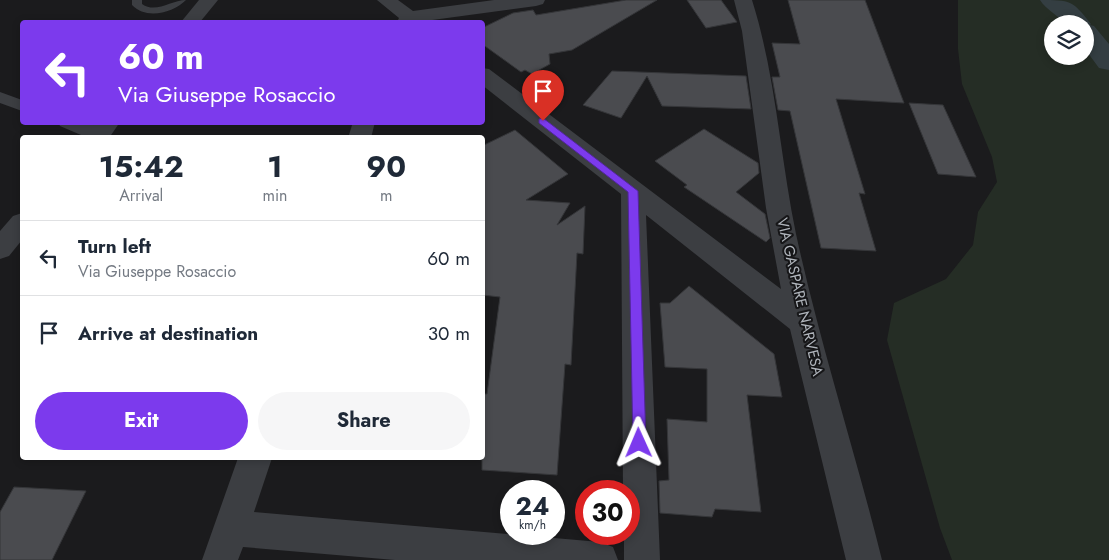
<!DOCTYPE html>
<html lang="en">
<head>
<meta charset="utf-8">
<style>
	:root { --surface:#fff; --page:#f6f6f7; --text:#1f2937; --muted:#747a83; --line:#e0e1e3; --accent:#7c3aed }
	body { margin:0; font-family:Jost,sans-serif; background:var(--page); color:var(--text); height:100vh; display:flex; flex-direction:column; font-size:19px; white-space:nowrap }
	* { box-sizing:border-box; margin:0 }
	p { font-size:16px; color:var(--muted) }
	.icon { flex:none; width:28px; height:28px; fill:none; stroke:currentColor; stroke-width:2; stroke-linecap:round; stroke-linejoin:round }
	.map { position:relative; flex:1; overflow:hidden }
	.details { position:absolute; left:20px; top:135px; width:465px; height:325px; display:flex; flex-direction:column; background:var(--surface); border-radius:5px; box-shadow:0 2px 8px #0003 }
	.details>* { flex:none }
	.top-card { position:absolute; left:20px; top:20px; width:465px; height:105px; border-radius:5px; box-shadow:0 2px 8px #0003; background:#7c3aed; color:#fff; overflow:hidden }
	.fabs { position:absolute; left:1044px; top:15px; display:grid; gap:10px }
	.fabs a { display:grid; place-items:center; width:50px; height:50px; border-radius:50%; background:var(--surface); box-shadow:0 2px 8px #0003; font-size:25px }
	.speed { position:absolute; left:500px; top:480px; display:flex; gap:10px; font-size:25px; font-weight:700; text-align:center }
	.speed>* { display:grid; place-content:center; width:65px; height:65px; border-radius:50%; background:var(--surface); box-shadow:0 2px 8px #0003; line-height:1 }
	.speed small { font-size:12px; font-weight:400 }
	.speed .limit { border:8px solid #d22; background:#fff; color:#111 }
	.pin { position:absolute; display:grid; place-items:center; width:42px; height:42px; color:#fff; margin:-51px -21px; border-radius:50% 50% 50% 0; rotate:-45deg; box-shadow:0 0 5px #0007 }
	.pin .icon { rotate:45deg }
	.me { position:absolute; width:55px; margin:-28px; rotate:359deg; stroke-linejoin:round; filter:drop-shadow(0 0 4px #0008) }
	.turn { display:flex; align-items:center; gap:18px; height:105px; padding:0 15px; font-size:22px }
	.turn .icon { width:65px; height:65px; stroke-width:2.5 }
	.turn b { display:block; font-size:35px; line-height:42px }
	.eta { display:flex; justify-content:space-evenly; align-items:center; height:85px; text-align:center }
	.eta b { font-size:30px; font-weight:700; line-height:35px }
	.action { display:flex; gap:10px; margin-top:auto; padding:10px 15px }
	.action a { flex:1; height:58px; border-radius:30px; background:var(--accent); color:#fff; font-size:20px; font-weight:700; line-height:58px; text-align:center }
	.action a+a { background:var(--page); color:var(--text) }
	ul { padding:0; list-style:none }
	li { display:flex; align-items:center; gap:15px; height:75px; padding:0 15px; border-top:1px solid var(--line) }
	li div { flex:1 }
	li b { display:block; font-size:19px }
	li em { font-style:normal }
	.map>svg:first-child { display:block }
	.green { fill:#252d25; fill-rule:evenodd }
	.lines { fill:none; stroke-linecap:round; stroke-linejoin:round }
	.canal { fill:#343e42; fill-rule:evenodd }
	.building { fill:#4a4b4f; stroke:#353639 }
	.service { fill:#3c3e42; fill-rule:evenodd }
	.pedestrian { fill:#3c3e42; fill-rule:evenodd }
	.minor { fill:#3c3e42; fill-rule:evenodd }
	.route { fill:#7c3aed; stroke:#51269a }
	.labels { text-anchor:middle; dominant-baseline:central; stroke-width:4; stroke-linejoin:round; paint-order:stroke }
	.street-label { font-size:15px; fill:#afb4bb; stroke:#161618 }
</style>
</head>
<body>
<div class="map">
<svg width="1109" height="560" viewBox="0 0 1109 560">
	<rect width="100%" height="100%" fill="#1b1b1d"/>
	<!-- green -->
	<path class="green" d="M958 0H1109V560H952L940 528 887 340 894 303 946 279 973 245 978 212 997 182 992 157 962 84 958 49ZM1052 24H1085V56H1052Z"/>
	<g class="lines">
		<!-- canal -->
		<path class="canal" d="M1040 0C1071 0 1072 0 1091 24L1090 25 1094 26 1109 44V70L1099 68 1085 49V24H1065C1057 14 1046 10 1040 0Z"/>
	</g>
	<!-- building -->
	<g class="building">
		<polygon points="626,0 657,0 572,50 549,54 550,64 532,74 525,70 521,72 482,44 482,28 513,13 533,10 536,15"/>
		<polygon points="687,0 721,0 737,22 706,28"/>
		<polygon points="788,0 865,0 904,103 836,99 865,194 859,193 876,251 821,248 790,111 778,110 772,77 780,77 772,43 800,44"/>
		<polygon points="612,71 746,76 751,109 662,106 647,76 621,118 583,105"/>
		<polygon points="909,103 943,105 976,177 938,174"/>
		<polygon points="704,129 758,163 759,173 736,192 765,214 770,238 766,242 684,187 687,185 655,161"/>
		<polygon points="515,130 568,174 526,200 570,203 557,225 585,206 583,254 577,253 571,365 565,364 557,475 482,470 482,394 487,394 500,297 482,295 482,146"/>
		<polygon points="689,286 774,354 782,397 747,395 761,512 715,509 712,517 660,513 659,481 669,480 667,419 707,422 707,369 665,367 660,303 670,303"/>
		<polygon points="14,487 86,491 52,560 0,560 0,512"/>
	</g>
	<g class="lines">
		<!-- service -->
		<path class="service" d="M132 0H142V4C156 14 171 0 186 0 173 13 146 20 132 5Z"/>
		<!-- pedestrian -->
		<g class="pedestrian">
			<polygon points="0,92 22,100 22,111 0,103"/>
			<path d="M58 122C73 122 99 120 108 135L106 138H88L60 126Z"/>
		</g>
		<!-- minor -->
		<g class="minor">
			<polygon points="199,0 218,0 200,22 181,22"/>
			<polygon points="377,0 398,0 413,11 494,0 545,0 543,4 536,6 425,21 425,22 397,22 399,18"/>
			<path d="M734 0H752C776 76 780 157 796 234 820 344 855 451 882 560H846L790 329 646 215 660 560H624V534H629V491H623L621 194 482 85V68L489 69 781 289 766 208 742 31Z"/>
			<polygon points="96,122 120,122 109,138 85,138"/>
			<polygon points="353,122 375,122 371,138 348,138"/>
			<polygon points="22,213 22,240 9,256 0,259 0,231 13,216"/>
			<polygon points="238,458 272,458 254,512 600,542 613,547 618,560 395,560 243,547 238,560 202,560"/>
		</g>
	</g>
	<!-- route -->
	<polygon class="route" points="543,118 638,191 646,443 644,448 639,450 635,448 633,443 628,192 539,123 539,119"/>
	<g class="labels">
		<!-- street labels -->
		<g class="street-label">
			<text transform="translate(800 297) rotate(77)">VIA GASPARE NARVESA</text>
		</g>
	</g>
</svg>
<div class="fabs">
<a><svg class="icon" aria-label="layers" viewBox="0 0 24 24"><path d="M12 4l9 5-9 5-9-5zM3 14l9 5 9-5"/></svg></a>
</div>
<div class="speed"><div>24<small>km/h</small></div><div class="limit">30</div></div>
<div class="pin" style="left:543px;top:121px;background:#d93025"><svg class="icon" aria-label="arrive" viewBox="0 0 24 24"><path d="M6 21V4h12l-3 4 3 4H6"/></svg></div>
<svg class="me" style="left:639px;top:443px" viewBox="-20 -20 40 40"><path d="M0-17L14 15 0 8-14 15z" fill="#7c3aed" stroke="#fff" stroke-width="4"/></svg>
<div class="top-card">
<div class="turn"><svg class="icon" aria-label="left" viewBox="0 0 24 24"><path d="M17 20v-9H6M10 6l-5 5 5 5"/></svg><div><b>60 m</b>Via Giuseppe Rosaccio</div></div>
</div>
<section class="details">
<div class="eta">
<div><b>15:42</b><p>Arrival</p></div>
<div><b>1</b><p>min</p></div>
<div><b>90</b><p>m</p></div>
</div>
<ul>
<li><svg class="icon" aria-label="left" viewBox="0 0 24 24"><path d="M17 20v-9H6M10 6l-5 5 5 5"/></svg><div><b>Turn left</b><p>Via Giuseppe Rosaccio</p></div><em>60 m</em></li>
<li><svg class="icon" aria-label="arrive" viewBox="0 0 24 24"><path d="M6 21V4h12l-3 4 3 4H6"/></svg><div><b>Arrive at destination</b></div><em>30 m</em></li>
</ul>
<div class="action"><a>Exit</a><a>Share</a></div>
</section>
</div>
</body>
</html>
